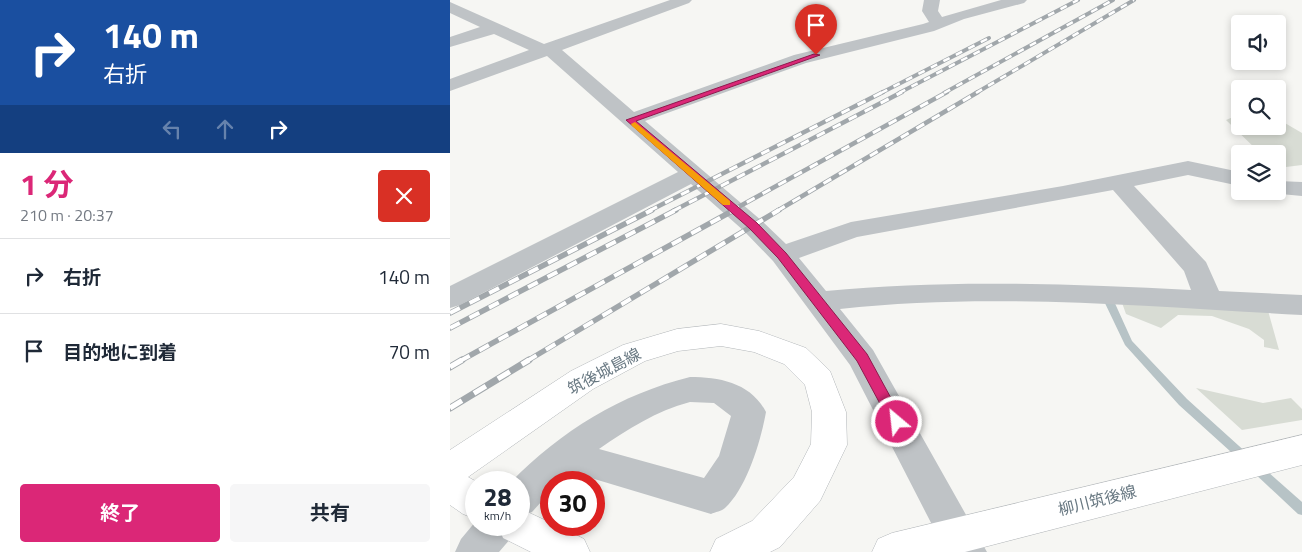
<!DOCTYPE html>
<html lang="ja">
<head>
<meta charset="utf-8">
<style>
	:root { --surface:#fff; --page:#f6f6f7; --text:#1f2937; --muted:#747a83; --line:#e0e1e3; --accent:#db2777 }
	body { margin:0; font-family:"Titillium Web","Noto Sans JP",sans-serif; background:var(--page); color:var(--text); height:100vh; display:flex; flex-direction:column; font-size:19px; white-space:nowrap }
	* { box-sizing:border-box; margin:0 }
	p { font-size:16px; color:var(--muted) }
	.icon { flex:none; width:28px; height:28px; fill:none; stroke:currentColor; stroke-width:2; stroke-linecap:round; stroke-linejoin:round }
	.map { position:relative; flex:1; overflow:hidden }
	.sheet { display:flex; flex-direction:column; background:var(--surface); width:450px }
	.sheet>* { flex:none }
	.guide { background:#1a4fa0; color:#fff; overflow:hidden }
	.controls { position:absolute; left:781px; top:15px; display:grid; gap:10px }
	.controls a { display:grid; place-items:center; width:55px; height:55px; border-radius:5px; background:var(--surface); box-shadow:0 2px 8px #0003; font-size:25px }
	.speed { position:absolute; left:15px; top:471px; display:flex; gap:10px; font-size:25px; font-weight:700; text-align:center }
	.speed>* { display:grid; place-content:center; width:65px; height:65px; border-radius:50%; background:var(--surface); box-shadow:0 2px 8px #0003; line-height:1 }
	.speed small { font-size:12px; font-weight:400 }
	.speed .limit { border:8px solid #d22; background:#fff; color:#111 }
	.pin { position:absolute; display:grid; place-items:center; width:42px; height:42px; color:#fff; margin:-51px -21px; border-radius:50% 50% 50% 0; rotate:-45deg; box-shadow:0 0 5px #0007 }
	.pin .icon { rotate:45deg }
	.me { position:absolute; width:55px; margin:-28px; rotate:332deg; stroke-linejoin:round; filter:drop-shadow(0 0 4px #0008) }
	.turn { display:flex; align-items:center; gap:18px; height:105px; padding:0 20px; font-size:22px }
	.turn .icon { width:65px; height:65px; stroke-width:2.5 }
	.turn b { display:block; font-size:35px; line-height:42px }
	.lanes { display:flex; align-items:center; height:48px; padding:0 20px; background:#0003; justify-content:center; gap:25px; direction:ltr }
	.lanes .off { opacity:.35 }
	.round { display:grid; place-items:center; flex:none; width:52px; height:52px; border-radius:5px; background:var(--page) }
	.summary { display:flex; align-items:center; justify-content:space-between; height:85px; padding:0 20px }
	h1 { font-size:30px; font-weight:700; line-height:38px; color:var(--accent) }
	.action { display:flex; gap:10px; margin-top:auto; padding:10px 20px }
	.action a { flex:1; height:58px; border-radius:5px; background:var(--accent); color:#fff; font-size:20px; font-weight:700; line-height:58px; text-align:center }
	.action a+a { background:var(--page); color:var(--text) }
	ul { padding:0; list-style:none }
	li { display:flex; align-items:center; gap:15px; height:75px; padding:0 20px; border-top:1px solid var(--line) }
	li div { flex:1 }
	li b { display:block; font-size:19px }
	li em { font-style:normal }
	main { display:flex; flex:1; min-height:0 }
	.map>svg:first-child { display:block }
	.green { fill:#d8dcd4 }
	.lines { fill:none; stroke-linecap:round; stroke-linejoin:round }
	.stream { fill:#b7c3c6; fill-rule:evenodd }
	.major-casing { stroke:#b3b7ba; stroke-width:1 }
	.minor { fill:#bfc3c6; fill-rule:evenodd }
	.major { fill:#fff; fill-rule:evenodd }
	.rail-far3-casing { stroke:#a1a7ab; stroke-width:4 }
	.rail-far2-casing { stroke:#a1a7ab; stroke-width:4.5 }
	.rail-far1-casing { stroke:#a1a7ab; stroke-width:5.5 }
	.rail-casing { stroke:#a1a7ab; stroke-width:7 }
	.rail-far3 { stroke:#fff; stroke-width:2.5; stroke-dasharray:7; stroke-linecap:butt }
	.rail-far2 { stroke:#fff; stroke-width:3; stroke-dasharray:9; stroke-linecap:butt }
	.rail-far1 { stroke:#fff; stroke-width:4; stroke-dasharray:11; stroke-linecap:butt }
	.rail { stroke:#fff; stroke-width:5; stroke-dasharray:14; stroke-linecap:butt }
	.route { fill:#db2777; stroke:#8e194d }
	.slow { fill:#f59e0b }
	.labels { text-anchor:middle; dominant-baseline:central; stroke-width:5; stroke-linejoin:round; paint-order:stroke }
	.near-street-label { font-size:16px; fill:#677781; stroke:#fff }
</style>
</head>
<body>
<main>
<section class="sheet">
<div class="guide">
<div class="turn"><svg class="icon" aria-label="right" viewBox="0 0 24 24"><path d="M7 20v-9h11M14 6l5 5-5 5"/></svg><div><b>140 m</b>右折</div></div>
<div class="lanes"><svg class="icon off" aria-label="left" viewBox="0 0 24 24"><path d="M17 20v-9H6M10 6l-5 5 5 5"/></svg><svg class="icon off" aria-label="ahead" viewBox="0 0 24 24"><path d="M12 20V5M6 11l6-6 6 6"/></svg><svg class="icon" aria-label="right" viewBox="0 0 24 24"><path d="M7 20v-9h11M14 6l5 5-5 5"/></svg></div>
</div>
<div class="summary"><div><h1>1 分</h1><p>210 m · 20:37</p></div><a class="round" style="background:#d93025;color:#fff"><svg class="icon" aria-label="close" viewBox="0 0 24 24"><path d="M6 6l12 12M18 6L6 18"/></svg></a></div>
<ul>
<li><svg class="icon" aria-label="right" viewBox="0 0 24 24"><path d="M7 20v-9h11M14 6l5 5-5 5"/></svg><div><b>右折</b></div><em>140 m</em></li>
<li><svg class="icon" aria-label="arrive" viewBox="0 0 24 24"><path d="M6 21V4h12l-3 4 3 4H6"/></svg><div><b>目的地に到着</b></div><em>70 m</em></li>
</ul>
<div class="action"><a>終了</a><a>共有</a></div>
</section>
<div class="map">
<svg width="852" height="552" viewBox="0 0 852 552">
	<rect width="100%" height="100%" fill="#f6f6f3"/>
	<!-- green -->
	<g class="green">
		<polygon points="790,114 790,126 828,126 828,119 852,133 852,165 828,168 828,154 811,154 776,120"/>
		<polygon points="671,300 817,307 829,350 814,347 814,340 799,329 762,316 728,315 711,328 676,314"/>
		<polygon points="746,388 813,403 841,398 852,409 852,420 792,430"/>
	</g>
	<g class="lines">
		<!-- stream -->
		<g class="stream">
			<polygon points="658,296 663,299 682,341 737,399 799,455 801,458 799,461 795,463 791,461 729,405 675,345 653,299"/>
			<polygon points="806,463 810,465 852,502 852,515 848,514 802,471 800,468 802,465"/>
		</g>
		<!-- major casing -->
		<g class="major-casing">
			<g id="major">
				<polygon points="271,324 309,331 356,348 380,371 396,412 397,445 370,501 330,547 320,552 260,552 266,539 302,521 344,477 361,444 362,412 355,385 334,364 304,352 271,346 228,351 195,361 143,389 18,477 27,482 26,519 13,514 0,505 0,450 121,371 173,345 227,329"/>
				<polygon points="852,435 852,465 515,552 422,552 428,539 442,533"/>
				<polygon points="69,508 101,523 101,525 106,525 134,539 140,552 81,552 53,538 48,525 69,525"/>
			</g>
		</g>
		<!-- minor -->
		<g class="minor">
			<path d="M220 0H242L239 3 112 50 184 112 344 55 473 24 479 22 472 11 474 0H490L488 11 492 17 551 0H577L574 3 514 19 484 31 356 63 195 121 312 221 336 244 401 222 613 186 738 161 790 172V186L738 175 684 186 756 262 769 291 852 295V315C699 307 543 292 390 309L423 350 537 552H496L400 365 323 261 294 231 241 184 10 305 0 308V286L228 172 97 56 0 91V79L79 50 44 34 0 47V37L30 27 0 13V2L94 44ZM663 190 734 271 741 290C619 284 497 279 376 291L349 258 407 237Z"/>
			<polygon points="828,181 852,182 852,196 820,193 818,191 828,191"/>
			<path d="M240 377C270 377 301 383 316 412 311 440 297 488 275 508 272 511 265 512 261 514L121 472 110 482H101V491L82 512 69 517V482H61C111 431 171 394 240 377ZM240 402 264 403 281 416 269 456 254 478 149 449C178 429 206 411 240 402Z"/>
			<polygon points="26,521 26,525 66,525 61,538 49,552 5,552 11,539"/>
		</g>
		<!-- major -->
		<use href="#major" class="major"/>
		<!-- rail-far3 casing -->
		<g class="rail-far3-casing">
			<g id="rail-far3">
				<polyline points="431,93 539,38"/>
				<polyline points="449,93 628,0"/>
				<polyline points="494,93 663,0"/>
				<polyline points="526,93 684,0"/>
			</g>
		</g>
		<!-- rail-far2 casing -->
		<g class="rail-far2-casing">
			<g id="rail-far2">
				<polyline points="199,211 433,92"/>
				<polyline points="223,211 452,92"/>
				<polyline points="281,211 497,92"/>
				<polyline points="327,211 528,92"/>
			</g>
		</g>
		<!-- rail-far1 casing -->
		<g class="rail-far1-casing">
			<g id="rail-far1">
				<polyline points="0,313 202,210"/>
				<polyline points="0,328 226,210"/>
				<polyline points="10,361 284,210"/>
				<polyline points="77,361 329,210"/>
			</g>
		</g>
		<!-- rail casing -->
		<g class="rail-casing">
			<g id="rail">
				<polyline points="0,367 12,360"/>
				<polyline points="0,408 79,360"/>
			</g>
		</g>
		<!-- rail-far3 -->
		<use href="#rail-far3" class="rail-far3"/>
		<!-- rail-far2 -->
		<use href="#rail-far2" class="rail-far2"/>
		<!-- rail-far1 -->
		<use href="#rail-far1" class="rail-far1"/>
		<!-- rail -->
		<use href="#rail" class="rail"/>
	</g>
	<!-- route -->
	<polygon class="route" points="364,54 370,55 186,121 307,223 336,253 417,354 454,422 452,426 447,428 442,426 407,361 328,258 299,228 176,120"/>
	<!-- slow -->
	<polygon class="slow" points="185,122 280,201 280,205 273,205 182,126 181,124"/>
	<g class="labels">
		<!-- near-street labels -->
		<g class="near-street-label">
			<text transform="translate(154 371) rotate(-28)">筑後城島線</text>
			<text transform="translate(647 500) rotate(-14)">柳川筑後線</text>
		</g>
	</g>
</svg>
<div class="controls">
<a><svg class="icon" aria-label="sound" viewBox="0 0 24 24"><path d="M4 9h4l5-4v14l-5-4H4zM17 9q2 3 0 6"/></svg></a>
<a><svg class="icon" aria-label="search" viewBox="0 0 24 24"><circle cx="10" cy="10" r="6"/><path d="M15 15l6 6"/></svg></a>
<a><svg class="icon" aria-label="layers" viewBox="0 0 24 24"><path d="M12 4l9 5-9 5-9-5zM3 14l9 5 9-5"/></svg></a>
</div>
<div class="speed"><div>28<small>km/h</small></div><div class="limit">30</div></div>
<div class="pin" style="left:366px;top:55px;background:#d93025"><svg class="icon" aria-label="arrive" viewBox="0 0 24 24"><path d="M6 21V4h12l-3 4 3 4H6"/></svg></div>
<svg class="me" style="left:447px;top:422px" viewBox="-20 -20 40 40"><circle r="17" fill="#db2777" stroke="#fff" stroke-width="3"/><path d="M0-11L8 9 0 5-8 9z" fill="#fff"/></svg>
</div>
</main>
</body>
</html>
